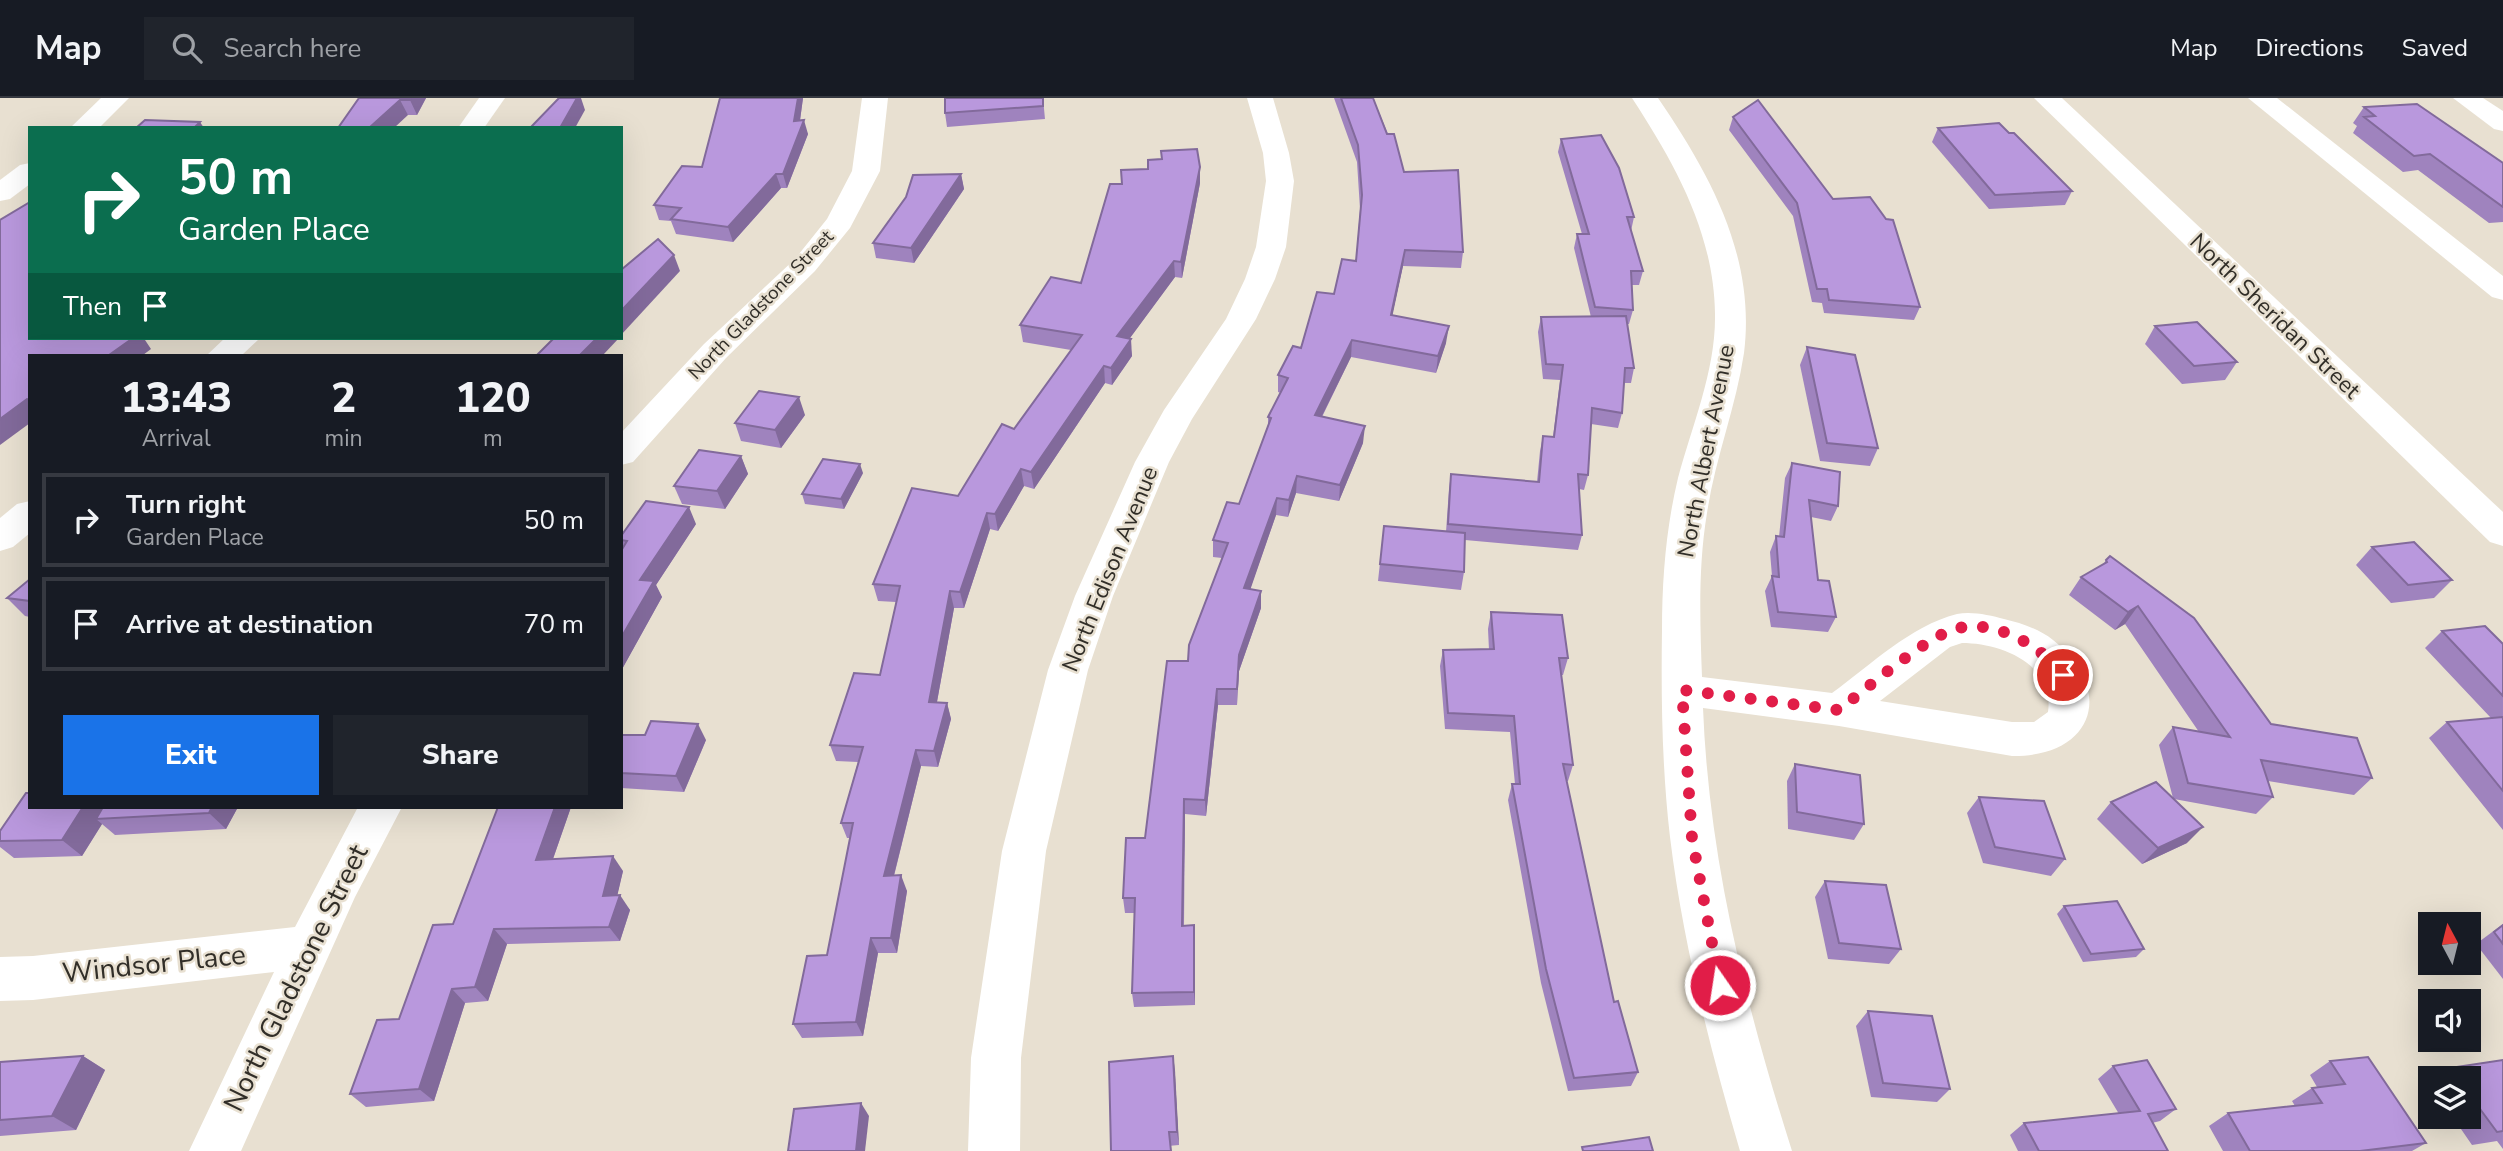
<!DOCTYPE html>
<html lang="en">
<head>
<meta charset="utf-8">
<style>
	:root { --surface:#171b24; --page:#20242c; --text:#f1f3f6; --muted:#9ea1a6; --line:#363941; --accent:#1a73e8 }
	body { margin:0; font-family:"Nunito Sans",sans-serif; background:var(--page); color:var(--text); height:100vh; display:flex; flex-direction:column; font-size:26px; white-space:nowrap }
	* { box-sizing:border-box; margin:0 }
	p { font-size:23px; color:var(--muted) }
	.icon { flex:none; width:38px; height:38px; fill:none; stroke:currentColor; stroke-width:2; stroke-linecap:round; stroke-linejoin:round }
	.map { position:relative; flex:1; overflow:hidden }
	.sheet { position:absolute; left:28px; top:256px; width:595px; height:455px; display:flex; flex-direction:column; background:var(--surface); border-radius:0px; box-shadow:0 7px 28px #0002 }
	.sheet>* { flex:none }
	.guide { position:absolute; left:28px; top:28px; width:595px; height:214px; border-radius:0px; box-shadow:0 7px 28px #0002; background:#0b6e4f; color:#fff; overflow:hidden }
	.needle { width:46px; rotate:353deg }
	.fabs { position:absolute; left:2418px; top:814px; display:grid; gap:14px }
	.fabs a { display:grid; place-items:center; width:63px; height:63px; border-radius:0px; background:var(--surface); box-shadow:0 7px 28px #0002; font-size:35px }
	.pin { position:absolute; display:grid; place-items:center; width:60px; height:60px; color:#fff; margin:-30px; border:4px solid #fff; border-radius:50%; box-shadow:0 2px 7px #0007 }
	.me { position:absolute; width:77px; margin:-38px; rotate:347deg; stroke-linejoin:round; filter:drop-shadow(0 0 5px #0008) }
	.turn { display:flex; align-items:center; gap:24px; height:147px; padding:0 35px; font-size:32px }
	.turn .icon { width:91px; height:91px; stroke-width:2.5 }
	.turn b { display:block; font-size:49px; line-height:60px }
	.then { display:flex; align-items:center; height:66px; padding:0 35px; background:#0003; gap:14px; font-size:26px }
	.eta { display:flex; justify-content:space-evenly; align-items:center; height:119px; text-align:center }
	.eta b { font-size:42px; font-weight:800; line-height:49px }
	.primary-button { display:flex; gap:14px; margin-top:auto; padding:14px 35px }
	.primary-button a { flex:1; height:80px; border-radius:0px; background:var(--accent); color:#fff; font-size:28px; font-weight:800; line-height:80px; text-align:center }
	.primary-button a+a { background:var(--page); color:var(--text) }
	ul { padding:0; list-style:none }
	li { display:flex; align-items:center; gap:21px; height:94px; margin:0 14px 10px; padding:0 21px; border:4px solid var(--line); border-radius:0px }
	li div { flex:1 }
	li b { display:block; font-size:26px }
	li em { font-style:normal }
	header { display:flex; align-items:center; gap:42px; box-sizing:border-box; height:98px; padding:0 35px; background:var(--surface); border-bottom:2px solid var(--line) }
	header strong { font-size:33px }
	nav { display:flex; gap:38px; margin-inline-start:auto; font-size:24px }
	.search { width:490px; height:63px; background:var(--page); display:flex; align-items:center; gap:18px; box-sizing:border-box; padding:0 24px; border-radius:0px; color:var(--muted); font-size:26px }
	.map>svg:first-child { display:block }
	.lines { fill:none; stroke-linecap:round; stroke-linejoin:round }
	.minor { fill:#fff; fill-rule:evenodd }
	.wall { fill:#9f83be }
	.shaded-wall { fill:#826a9b }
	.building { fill:#b998dd; stroke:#826a9b; stroke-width:2 }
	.route { stroke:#e11d48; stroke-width:12; stroke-dasharray:0 21.6 }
	.labels { text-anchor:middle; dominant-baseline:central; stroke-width:5; stroke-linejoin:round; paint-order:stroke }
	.far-street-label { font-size:19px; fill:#312e28; stroke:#e8e0d1 }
	.street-label { font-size:23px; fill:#312e28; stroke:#e8e0d1 }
	.near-street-label { font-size:28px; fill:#312e28; stroke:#e8e0d1 }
</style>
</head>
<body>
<header>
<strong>Map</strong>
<div class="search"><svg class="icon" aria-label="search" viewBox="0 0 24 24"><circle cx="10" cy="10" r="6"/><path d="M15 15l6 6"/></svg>Search here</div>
<nav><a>Map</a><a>Directions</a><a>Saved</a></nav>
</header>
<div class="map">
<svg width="2503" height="1053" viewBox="0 0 2503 1053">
	<rect width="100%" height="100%" fill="#e8e0d1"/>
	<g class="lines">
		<!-- minor -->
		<g class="minor">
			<polygon points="101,0 129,0 99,30 70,30"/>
			<polygon points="479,0 505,0 484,30 458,30"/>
			<polygon points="862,0 888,0 880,73 850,130 815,173 726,260 633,364 621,367 621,335 704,246 795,161 827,121 852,73"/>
			<polygon points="1247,0 1273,0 1289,55 1294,83 1286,149 1275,181 1256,221 1192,321 1169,364 1113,498 1088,572 1046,753 1021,960 1020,1053 968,1053 971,960 1002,753 1048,572 1075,498 1135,364 1164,312 1226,221 1245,181 1256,149 1266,83 1263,55"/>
			<path d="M1632 0H1658C1710 76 1756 159 1744 255 1736 309 1715 361 1707 415 1698 469 1700 524 1702 579L1832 595C1871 567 1910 528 1957 516 1971 513 1990 517 2004 521 2021 525 2039 531 2053 542 2116 592 2094 659 2012 658L1839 628 1703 610C1709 763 1746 908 1792 1053H1740C1710 950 1683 846 1670 739 1662 670 1661 601 1662 532 1662 481 1666 430 1678 380 1692 327 1716 272 1715 216 1714 135 1675 66 1632 0ZM1962 545C2001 545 2055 566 2048 614L2034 624H2012L1880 603 1950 549Z"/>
			<polygon points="2034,0 2062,0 2503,414 2503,448 2490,444"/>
			<polygon points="2248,0 2277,0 2503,178 2503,202 2492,199"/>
			<polygon points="2453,0 2483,0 2503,13 2503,33 2494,31"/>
			<polygon points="30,65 30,86 10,101 0,103 0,82 20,67"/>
			<polygon points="225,240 260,240 242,257 207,257"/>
			<polygon points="30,403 30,435 13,449 0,453 0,420 17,406"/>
			<polygon points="358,709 402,709 355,799 241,1053 189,1053 274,874 33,902 0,903 0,859 33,858 295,829"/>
		</g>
	</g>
	<!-- wall -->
	<g class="wall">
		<polygon points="359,0 426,0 417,17 408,17"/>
		<polygon points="803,0 800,22 808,36 787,90 781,90 733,144 676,136 671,123 659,122 654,107 702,69"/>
		<polygon points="1043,0 1045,21 947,29 945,15"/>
		<polygon points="1334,0 1373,0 1404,74 1463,154 1461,170 1403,168 1392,217 1446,245 1436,275 1351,259 1322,319 1363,345 1339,403 1296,395 1288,419 1276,417 1250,491 1261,493 1261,510 1239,573 1237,607 1218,607 1206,718 1185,716 1184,828 1195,842 1195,907 1134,909 1132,895 1135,815 1125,815 1123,800 1145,740 1188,563 1222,460 1213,459 1213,442 1239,406 1268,329 1268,319 1281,295 1278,294 1278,277 1301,250 1334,196 1356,163 1360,111 1357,64"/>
		<polygon points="2364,9 2503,65 2503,124 2489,125 2418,72 2403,74 2353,35 2357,28 2353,25"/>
		<polygon points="1733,19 1833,101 1920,209 1914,222 1824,215 1822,205 1812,204 1793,118 1729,32"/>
		<polygon points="1938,30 2072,93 2065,107 1989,111 1932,44"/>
		<polygon points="1561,41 1634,119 1631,133 1643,173 1639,187 1632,187 1633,212 1629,226 1627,226 1634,270 1631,285 1624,285 1622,315 1618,330 1591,326 1588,377 1584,392 1579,391 1582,437 1578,452 1465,442 1464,474 1461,492 1378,483 1384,428 1446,434 1449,391 1451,376 1537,384 1540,353 1543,338 1553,339 1560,282 1543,281 1538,234 1541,219 1591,219 1574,150 1577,136 1582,136 1558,54"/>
		<polygon points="1200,69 1200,85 1182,180 1175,179 1129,241 1132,258 1112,287 1105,285 1034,391 1024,388 998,433 990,431 964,510 954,510 937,604 947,605 951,621 938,669 921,668 894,778 907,793 897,855 878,855 863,938 802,940 793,926 827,857 850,740 847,740 841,725 858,664 836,663 830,647 880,577 896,504 878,503 873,486 958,398 1014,331 1071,252 1023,244 1020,227 1081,185 1122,86"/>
		<polygon points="961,76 964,91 914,165 876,160 873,145"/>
		<polygon points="2155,228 2237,264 2225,282 2182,286 2145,246"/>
		<polygon points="1807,249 1878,350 1870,368 1820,363 1800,267"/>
		<polygon points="805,317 781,350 741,343 735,325"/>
		<polygon points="741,358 748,376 725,411 682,406 674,388"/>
		<polygon points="1792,365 1838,408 1831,423 1811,419 1818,482 1836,519 1828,534 1771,529 1765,493 1772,478 1770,454 1776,438 1779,439 1785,380"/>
		<polygon points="863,375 844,411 805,406 802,396"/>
		<polygon points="696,426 656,487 662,499 621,573 621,453 623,450 621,447 621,438"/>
		<polygon points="2372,449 2452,482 2434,500 2391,505 2356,467"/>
		<polygon points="2106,462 2271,626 2372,680 2354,697 2268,683 2273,699 2256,716 2174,701 2187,745 2142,766 2097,721 2111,704 2173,700 2159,647 2173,629 2199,634 2125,526 2115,532 2069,497 2081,479 2103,467"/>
		<polygon points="30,481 30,519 25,518 7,500"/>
		<polygon points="1491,514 1568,560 1563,577 1561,577 1573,667 1568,683 1566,683 1614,904 1638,974 1631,988 1568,993 1541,885 1508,702 1512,686 1515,686 1510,634 1445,631 1440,568 1443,552 1489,552 1488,531"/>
		<polygon points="2442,533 2503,546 2503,732 2429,640 2447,624 2491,620 2425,550"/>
		<polygon points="621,637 706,642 684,694 621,690"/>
		<polygon points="1795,666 1864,726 1854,742 1788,731 1787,683"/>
		<polygon points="1979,699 2065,761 2051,778 1983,765 1967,715"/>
		<polygon points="30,709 238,709 226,731 115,737 102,726 82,758 14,760 0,749 0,733"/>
		<polygon points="571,709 553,761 623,773 617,797 630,812 620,843 507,846 488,903 465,905 434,1003 366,1009 350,996 399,921 453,826"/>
		<polygon points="1825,783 1901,851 1889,866 1828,861 1815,799"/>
		<polygon points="2064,808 2144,851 2136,859 2083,864 2057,816"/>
		<polygon points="2503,826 2503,881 2476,846"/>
		<polygon points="1868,913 1950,991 1937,1004 1871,999 1856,928"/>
		<polygon points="83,958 105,972 76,1032 0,1038 0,964"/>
		<polygon points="1173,958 1179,1047 1111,1053"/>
		<polygon points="2503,962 2503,1051 2497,1043 2472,1047 2452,1018 2469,1018 2469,980 2434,980 2450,970"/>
		<polygon points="2330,963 2426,1045 2412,1053 2223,1053 2209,1028 2228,1015 2295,1008 2292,1003 2312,990 2317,989 2310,977"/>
		<polygon points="2113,968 2176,1011 2160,1023 2152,1025 2168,1053 2018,1053 2010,1037 2024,1025 2119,1016 2098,981"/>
	</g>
	<!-- shaded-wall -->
	<g class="shaded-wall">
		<polygon points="411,0 426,0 417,17 410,2"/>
		<polygon points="577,0 581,0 585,12 575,30 560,30"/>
		<polygon points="798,0 803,0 798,37 794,23"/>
		<polygon points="400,2 408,17 394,30 369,30"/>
		<polygon points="804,22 808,36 787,90 783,76"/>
		<polygon points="200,24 204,30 194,30"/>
		<polygon points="1200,69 1200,85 1182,180 1181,164"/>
		<polygon points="776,76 781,90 733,144 728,129"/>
		<polygon points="961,76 964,91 914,165 911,150"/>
		<polygon points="1405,152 1403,168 1389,234 1391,217"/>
		<polygon points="674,157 680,173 621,237 621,213"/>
		<polygon points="1174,163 1175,179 1119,255 1117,238"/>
		<polygon points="1449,228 1446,245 1436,275 1438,258"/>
		<polygon points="131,240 148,240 145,242 151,251 143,257 109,257"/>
		<polygon points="597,240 619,240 603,257 580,257"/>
		<polygon points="1131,241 1132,258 1112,287 1111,270"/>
		<polygon points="1352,242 1351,259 1314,334 1315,317"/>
		<polygon points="1104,268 1105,285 1034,391 1031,374"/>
		<polygon points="799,299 805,317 781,350 775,332"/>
		<polygon points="27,301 30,304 30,325 0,347 0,321"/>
		<polygon points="1365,328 1363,345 1339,403 1340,387"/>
		<polygon points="741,358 748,376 725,411 717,393"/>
		<polygon points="860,366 863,375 844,411 841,401"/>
		<polygon points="1021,371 1024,388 998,433 995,416"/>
		<polygon points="1297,378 1296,395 1288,419 1289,402"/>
		<polygon points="1277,400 1276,417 1245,507 1244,490"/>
		<polygon points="689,409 696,426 656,487 662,499 621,573 621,540 640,482"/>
		<polygon points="987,415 990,431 964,510 960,494"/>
		<polygon points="950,493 954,510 934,620 929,604"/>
		<polygon points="1261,493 1261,510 1239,573 1237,607 1239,557"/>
		<polygon points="2138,508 2125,526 2115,532 2128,514"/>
		<polygon points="1217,591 1218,607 1206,718 1205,702"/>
		<polygon points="947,605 951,621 938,669 934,653"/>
		<polygon points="698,626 706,642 684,694 676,678"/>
		<polygon points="916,652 921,668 890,793 884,778"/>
		<polygon points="1184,701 1185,716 1183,842 1182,828"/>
		<polygon points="83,709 110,709 96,721 102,726 82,758 62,742"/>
		<polygon points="212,709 238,709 226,731 209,715"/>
		<polygon points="555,709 571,709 547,778 536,762"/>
		<polygon points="2203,729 2187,745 2142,766 2158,750"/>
		<polygon points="613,758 623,773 614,812 603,798"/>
		<polygon points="901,777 907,793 897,855 891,840"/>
		<polygon points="620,797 630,812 620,843 609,829"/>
		<polygon points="1194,827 1195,842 1195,907 1194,894"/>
		<polygon points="494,831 507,846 488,903 475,889"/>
		<polygon points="871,840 878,855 863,938 856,924"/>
		<polygon points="452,891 465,905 434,1003 419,991"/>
		<polygon points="83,958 105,972 76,1032 52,1018"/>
		<polygon points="1173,958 1175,972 1179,1047 1177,1034"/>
		<polygon points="861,1005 869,1018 865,1053 856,1053"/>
	</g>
	<!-- building -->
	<g class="building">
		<polygon points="359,0 411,0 410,2 400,2 369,30 338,30"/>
		<polygon points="559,0 577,0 560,30 530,30"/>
		<polygon points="720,0 798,0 794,23 804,22 783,76 776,76 728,129 671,121 681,110 654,107 682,68 702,69"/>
		<polygon points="945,0 1043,0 1043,8 945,15"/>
		<polygon points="1341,0 1373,0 1387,36 1394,36 1404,74 1458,72 1463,154 1405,152 1391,217 1449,228 1438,258 1352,242 1315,317 1365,328 1340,387 1297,378 1289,402 1277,400 1244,490 1261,493 1239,557 1237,591 1217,591 1205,702 1184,701 1182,828 1194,827 1194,894 1132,895 1135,800 1123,800 1126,740 1145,740 1167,563 1188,563 1189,547 1228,445 1213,442 1227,404 1239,406 1271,320 1268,319 1288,280 1278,277 1293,248 1301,250 1317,194 1334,196 1342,161 1356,163 1362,97 1358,47"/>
		<polygon points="1758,2 1833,101 1870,99 1886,121 1893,122 1920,209 1829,202 1827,191 1817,191 1797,105 1733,19"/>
		<polygon points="2417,6 2503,65 2503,109 2430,56 2414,58 2364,19 2375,18 2364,9"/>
		<polygon points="145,22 200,24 194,30 136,30"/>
		<polygon points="1999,25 2009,35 2014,35 2072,93 1995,97 1938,30"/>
		<polygon points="1601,37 1619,70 1634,119 1627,119 1643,173 1631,173 1633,212 1595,209 1577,136 1589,136 1561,41"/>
		<polygon points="1197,51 1200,69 1181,164 1174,163 1117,238 1131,241 1111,270 1104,268 1031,374 1021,371 995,416 987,415 960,494 950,493 929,604 947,605 934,653 916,652 884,778 901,777 891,840 871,840 856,924 793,926 807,858 827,857 853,725 841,725 863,649 830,647 854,575 880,577 900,488 873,486 912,390 958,398 1002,326 1014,331 1082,237 1020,227 1051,179 1081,185 1110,86 1122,86 1121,72 1148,71 1148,62 1162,61 1161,53"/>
		<polygon points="961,76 911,150 873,145 906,99 913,77"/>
		<polygon points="30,104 30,240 133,240 109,257 30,257 30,302 27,301 0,321 0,122"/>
		<polygon points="658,141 674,157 621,213 621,172"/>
		<polygon points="1626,218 1634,270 1625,270 1622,315 1592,310 1588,377 1578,376 1582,437 1448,426 1451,376 1539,384 1543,338 1554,339 1563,267 1546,266 1541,219"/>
		<polygon points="2197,224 2237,264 2194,268 2155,228"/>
		<polygon points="554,240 597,240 580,257 537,257"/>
		<polygon points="1807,249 1855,257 1878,350 1827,345"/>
		<polygon points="759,293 799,299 775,332 735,325"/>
		<polygon points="699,352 741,358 717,393 674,388"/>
		<polygon points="823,361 860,366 841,401 802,396"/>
		<polygon points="1792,365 1840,374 1838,408 1809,402 1818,482 1829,483 1836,519 1778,514 1772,478 1779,479 1776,438 1784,439"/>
		<polygon points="646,403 689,409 640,482 654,483 621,540 621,453 627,443 621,442 621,438"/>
		<polygon points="1384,428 1465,435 1464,474 1380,466"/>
		<polygon points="2414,444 2452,482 2408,487 2372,449"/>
		<polygon points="2110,458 2194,520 2271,626 2357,640 2372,680 2261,662 2273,699 2188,685 2173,629 2230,639 2138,508 2128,514 2081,479 2107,464 2106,462"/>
		<polygon points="30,481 30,503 7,500"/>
		<polygon points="1491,514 1562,517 1568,560 1559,560 1573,667 1563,666 1614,904 1618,903 1638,974 1574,980 1546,871 1512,686 1520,686 1514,618 1448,615 1443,552 1494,551"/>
		<polygon points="2485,528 2503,546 2503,598 2442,533"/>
		<polygon points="2503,619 2503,693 2447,624"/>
		<polygon points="651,623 698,626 676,678 621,675 621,637 645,637"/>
		<polygon points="1795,666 1860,677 1864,726 1797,714"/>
		<polygon points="2156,684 2203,729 2158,750 2111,704"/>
		<polygon points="26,695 30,695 30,709 83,709 62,742 0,743 0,733"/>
		<polygon points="1979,699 2044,703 2065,761 1995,749"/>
		<polygon points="103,709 212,709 209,715 96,721"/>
		<polygon points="498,709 555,709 536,762 613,758 603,798 620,797 609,829 494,831 475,889 452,891 419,991 350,996 377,922 399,921 433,827 453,826"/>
		<polygon points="1825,783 1886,787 1901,851 1839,845"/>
		<polygon points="2117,803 2144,851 2091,856 2064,808"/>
		<polygon points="2503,827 2503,846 2494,834"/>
		<polygon points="1868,913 1932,918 1950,991 1883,985"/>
		<polygon points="83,958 52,1018 0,1022 0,964"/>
		<polygon points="1173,958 1177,1034 1169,1034 1171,1053 1111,1053 1109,964"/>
		<polygon points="2368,959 2426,1045 2360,1053 2250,1053 2228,1015 2322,1005 2312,990 2345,986 2330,963"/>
		<polygon points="2147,962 2176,1011 2148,1016 2168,1053 2039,1053 2024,1025 2140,1013 2113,968"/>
		<polygon points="2503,962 2503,1033 2497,1034 2469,996 2469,980 2457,980 2450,970"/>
		<polygon points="861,1005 856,1053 788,1053 794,1011"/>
		<polygon points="1649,1039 1653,1053 1583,1053 1582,1049"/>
	</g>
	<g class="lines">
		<!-- route -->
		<path class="route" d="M1720 887 1692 740 1682 592 1839 612C1866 591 1929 536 1959 530 1998 522 2041 548 2063 577"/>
	</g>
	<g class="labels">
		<!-- far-street labels -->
		<g class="far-street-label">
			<text transform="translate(761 207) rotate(-46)">North Gladstone Street</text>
		</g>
		<!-- street labels -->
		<g class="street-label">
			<text transform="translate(2275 218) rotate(44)">North Sheridan Street</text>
			<text transform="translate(1706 353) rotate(-79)">North Albert Avenue</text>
			<text transform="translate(1110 471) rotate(-68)">North Edison Avenue</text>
		</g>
		<!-- near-street labels -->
		<g class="near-street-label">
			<text transform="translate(154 866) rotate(-6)">Windsor Place</text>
			<text transform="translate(296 880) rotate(-64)">North Gladstone Street</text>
		</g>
	</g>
</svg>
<div class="fabs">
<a><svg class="needle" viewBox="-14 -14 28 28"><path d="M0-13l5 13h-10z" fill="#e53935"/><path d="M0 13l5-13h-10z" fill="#9ea1a6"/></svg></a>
<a><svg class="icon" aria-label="sound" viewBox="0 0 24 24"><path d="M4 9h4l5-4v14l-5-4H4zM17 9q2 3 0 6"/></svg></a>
<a><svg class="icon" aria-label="layers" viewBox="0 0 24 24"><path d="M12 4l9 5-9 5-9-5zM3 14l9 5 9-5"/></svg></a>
</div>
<div class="pin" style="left:2063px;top:577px;background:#d93025"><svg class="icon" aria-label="arrive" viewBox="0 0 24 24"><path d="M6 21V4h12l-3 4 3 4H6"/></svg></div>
<svg class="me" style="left:1720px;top:887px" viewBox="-20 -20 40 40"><circle r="17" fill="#e11d48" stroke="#fff" stroke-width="3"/><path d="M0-11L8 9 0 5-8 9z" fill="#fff"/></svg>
<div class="guide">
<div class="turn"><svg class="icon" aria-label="right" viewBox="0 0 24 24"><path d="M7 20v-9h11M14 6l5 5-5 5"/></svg><div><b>50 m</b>Garden Place</div></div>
<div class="then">Then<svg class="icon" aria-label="arrive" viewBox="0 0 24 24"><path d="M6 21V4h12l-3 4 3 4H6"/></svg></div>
</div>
<section class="sheet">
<div class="eta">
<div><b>13:43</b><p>Arrival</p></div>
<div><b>2</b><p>min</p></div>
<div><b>120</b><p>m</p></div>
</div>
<ul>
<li><svg class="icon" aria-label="right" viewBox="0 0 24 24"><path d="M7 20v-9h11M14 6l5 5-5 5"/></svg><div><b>Turn right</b><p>Garden Place</p></div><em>50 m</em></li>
<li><svg class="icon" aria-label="arrive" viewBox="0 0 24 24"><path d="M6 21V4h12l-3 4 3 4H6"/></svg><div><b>Arrive at destination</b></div><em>70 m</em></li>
</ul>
<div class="primary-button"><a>Exit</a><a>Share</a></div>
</section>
</div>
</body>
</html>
